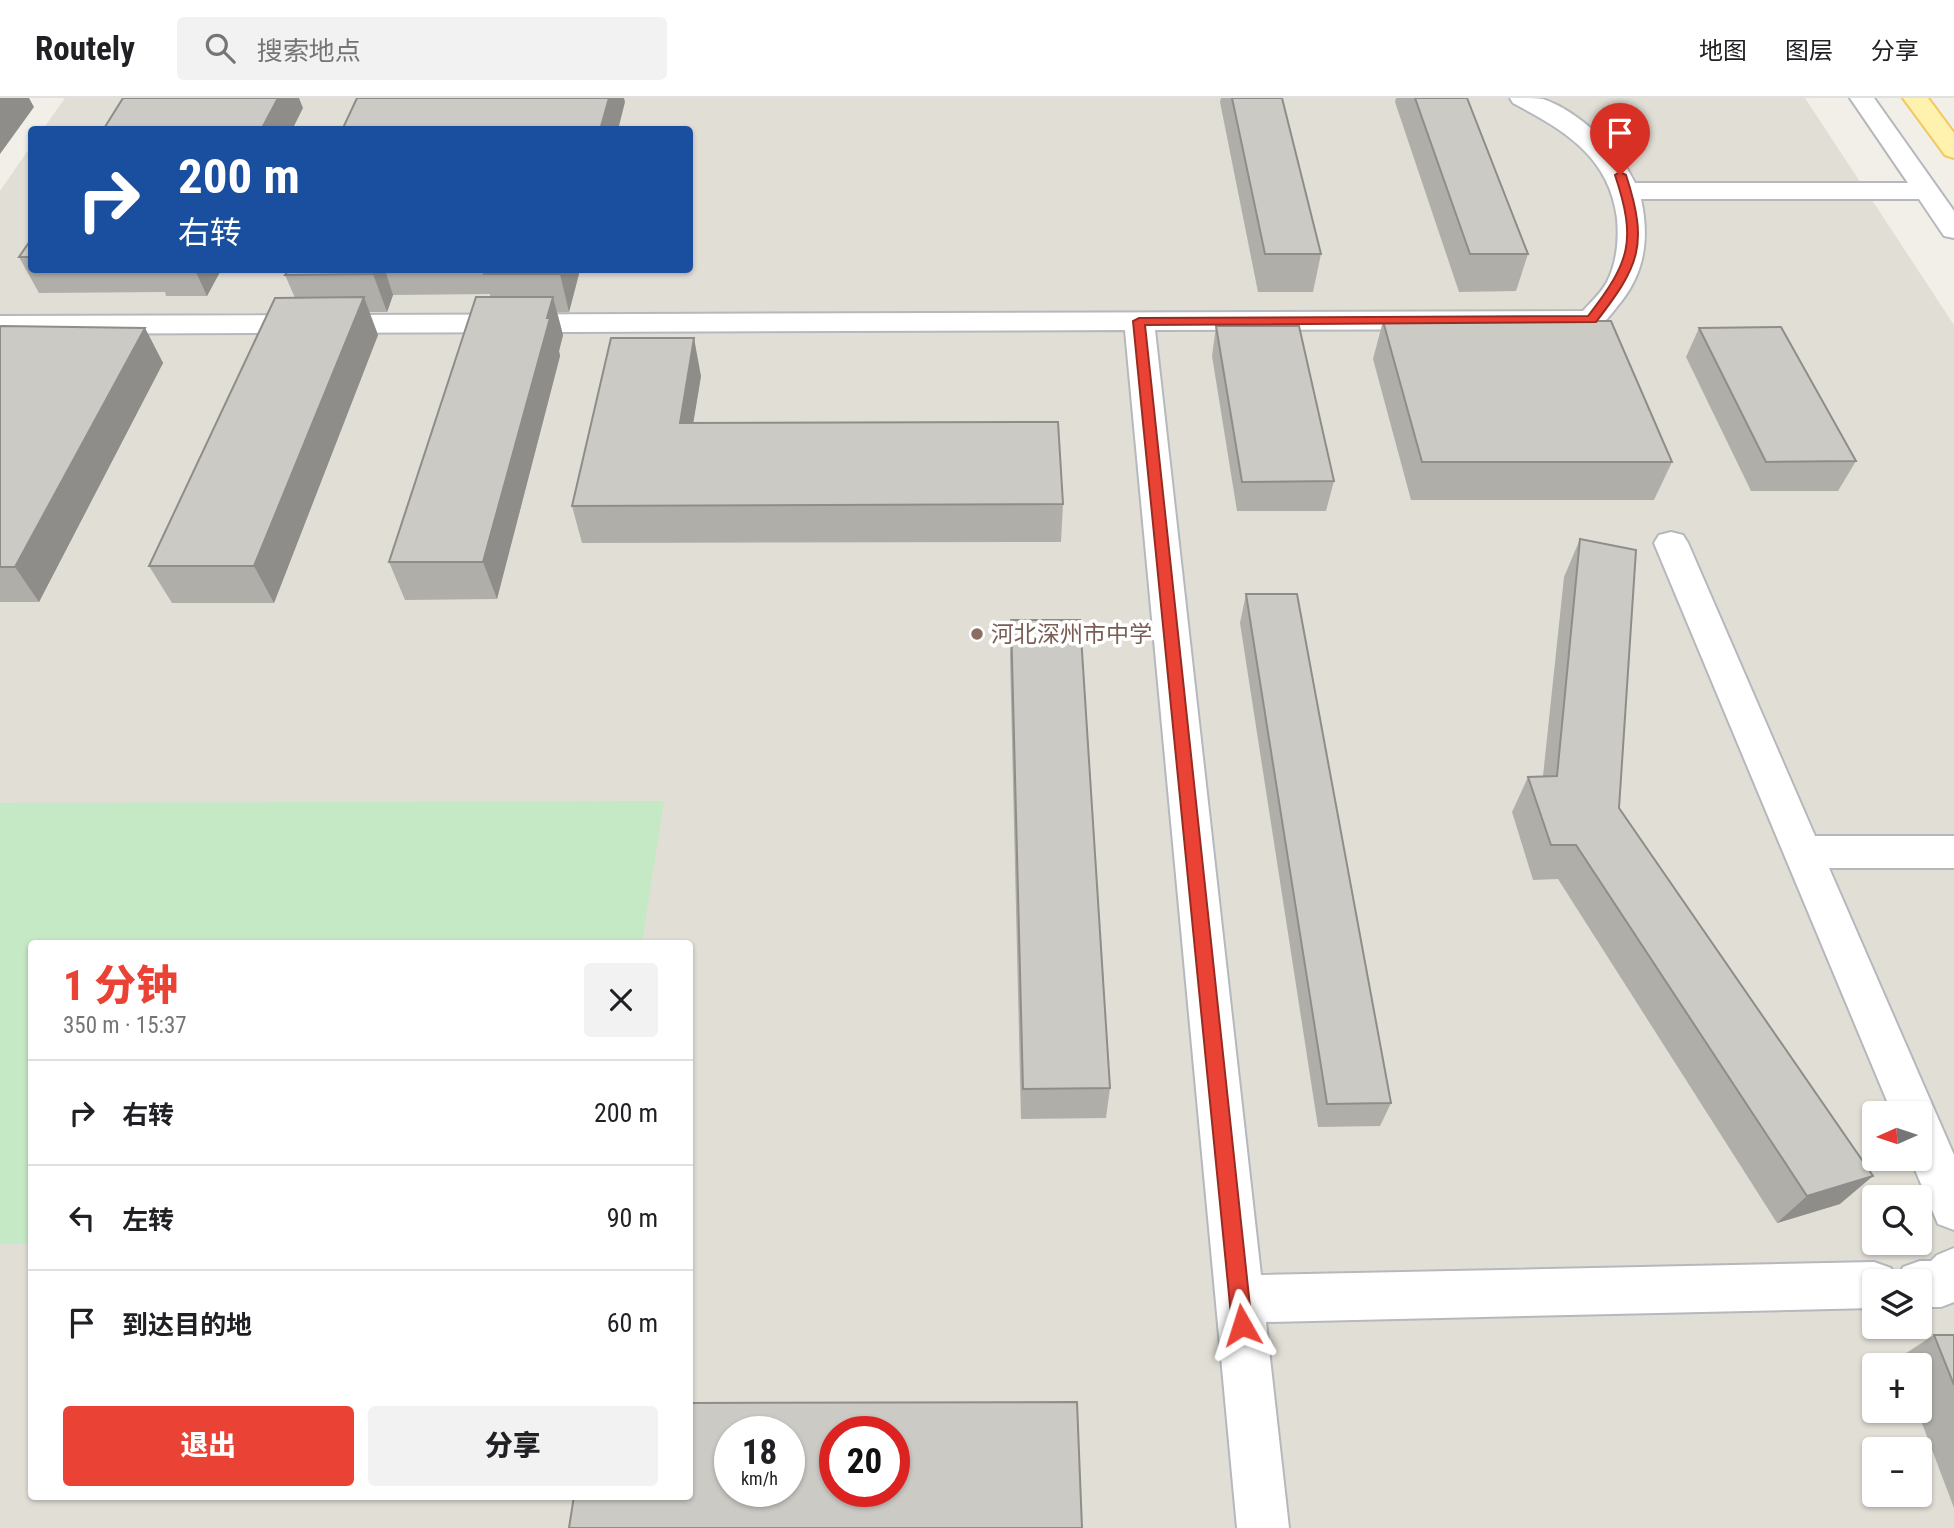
<!DOCTYPE html>
<html lang="zh">
<head>
<meta charset="utf-8">
<style>
	:root { --surface:#fff; --page:#f2f2f2; --text:#202124; --muted:#757577; --line:#e0e0e0; --accent:#ea4335 }
	body { margin:0; font-family:"Roboto Condensed","Noto Sans SC",sans-serif; background:var(--page); color:var(--text); height:100vh; display:flex; flex-direction:column; font-size:26px; white-space:nowrap }
	* { box-sizing:border-box; margin:0 }
	p { font-size:23px; color:var(--muted) }
	.icon { flex:none; width:38px; height:38px; fill:none; stroke:currentColor; stroke-width:2; stroke-linecap:round; stroke-linejoin:round }
	.map { position:relative; flex:1; overflow:hidden }
	.sheet { position:absolute; left:28px; top:842px; width:665px; height:560px; display:flex; flex-direction:column; background:var(--surface); border-radius:7px; box-shadow:0 2px 5px #0004 }
	.sheet>* { flex:none }
	.hud { position:absolute; left:28px; top:28px; width:665px; height:147px; border-radius:7px; box-shadow:0 2px 5px #0004; background:#1a4fa0; color:#fff; overflow:hidden }
	.needle { width:46px; rotate:267deg }
	.tools { position:absolute; left:1862px; top:1003px; display:grid; gap:14px }
	.tools a { display:grid; place-items:center; width:70px; height:70px; border-radius:7px; background:var(--surface); box-shadow:0 2px 5px #0004; font-size:35px }
	.speed { position:absolute; left:714px; top:1318px; display:flex; gap:14px; font-size:35px; font-weight:700; text-align:center }
	.speed>* { display:grid; place-content:center; width:91px; height:91px; border-radius:50%; background:var(--surface); box-shadow:0 2px 5px #0004; line-height:1 }
	.speed small { font-size:18px; font-weight:400 }
	.speed .limit { border:10px solid #d22; background:#fff; color:#111 }
	.pin { position:absolute; display:grid; place-items:center; width:60px; height:60px; color:#fff; margin:-72px -30px; border-radius:50% 50% 50% 0; rotate:-45deg; box-shadow:0 0 7px #0007 }
	.pin .icon { rotate:45deg }
	.me { position:absolute; width:77px; margin:-38px; rotate:354deg; stroke-linejoin:round; filter:drop-shadow(0 0 5px #0008) }
	.turn { display:flex; align-items:center; gap:24px; height:147px; padding:0 35px; font-size:32px }
	.turn .icon { width:91px; height:91px; stroke-width:2.5 }
	.turn b { display:block; font-size:49px; line-height:60px }
	.round { display:grid; place-items:center; flex:none; width:74px; height:74px; border-radius:7px; background:var(--page) }
	.head { display:flex; align-items:center; justify-content:space-between; height:119px; padding:0 35px }
	h1 { font-size:42px; font-weight:800; line-height:52px; color:var(--accent) }
	.action { display:flex; gap:14px; margin-top:auto; padding:14px 35px }
	.action a { flex:1; height:80px; border-radius:7px; background:var(--accent); color:#fff; font-size:28px; font-weight:800; line-height:80px; text-align:center }
	.action a+a { background:var(--page); color:var(--text) }
	ul { padding:0; list-style:none }
	li { display:flex; align-items:center; gap:21px; height:105px; padding:0 35px; border-top:2px solid var(--line) }
	li div { flex:1 }
	li b { display:block; font-size:26px }
	li em { font-style:normal }
	header { display:flex; align-items:center; gap:42px; box-sizing:border-box; height:98px; padding:0 35px; background:var(--surface); border-bottom:2px solid var(--line) }
	header strong { font-size:33px }
	nav { display:flex; gap:38px; margin-inline-start:auto; font-size:24px }
	.search { width:490px; height:63px; background:var(--page); display:flex; align-items:center; gap:18px; box-sizing:border-box; padding:0 24px; border-radius:7px; color:var(--muted); font-size:26px }
	.map>svg:first-child { display:block }
	.education { fill:#e1ded6; fill-rule:evenodd }
	.green { fill:#c5e8c5 }
	.lines { fill:none; stroke-linecap:round; stroke-linejoin:round }
	.minor-casing { stroke:#b5b8bc; stroke-width:4 }
	.major-casing { stroke:#f2c960; stroke-width:4 }
	.minor { fill:#fff; fill-rule:evenodd }
	.major { fill:#fff2af; fill-rule:evenodd }
	.wall { fill:#afaea9 }
	.shaded-wall { fill:#8f8d8a }
	.building { fill:#cccac5; stroke:#8f8d8a; stroke-width:2; fill-rule:evenodd }
	.route { fill:#ea4335; stroke:#982c22; stroke-width:2 }
	.education-dot { fill:#8d6e63; stroke:#fff; stroke-width:2.5 }
	.labels { text-anchor:middle; dominant-baseline:central; stroke-width:7; stroke-linejoin:round; paint-order:stroke }
	.education-label { font-size:23px; fill:#785e54; stroke:#fff; text-anchor:start }
</style>
</head>
<body>
<header>
<strong>Routely</strong>
<div class="search"><svg class="icon" aria-label="search" viewBox="0 0 24 24"><circle cx="10" cy="10" r="6"/><path d="M15 15l6 6"/></svg>搜索地点</div>
<nav><a>地图</a><a>图层</a><a>分享</a></nav>
</header>
<div class="map">
<svg width="1954" height="1430" viewBox="0 0 1954 1430">
	<rect width="100%" height="100%" fill="#f1efe8"/>
	<!-- education -->
	<path class="education" d="M65 0H1805L1954 227V1430H0V93L31 48 32 172H690V32L43 31ZM32 845H690V1398H32ZM1874 1015H1920V1060H1874ZM1874 1099H1920V1144H1874ZM1874 1183H1920V1228H1874ZM1874 1267H1920V1312H1874ZM730 1334H789V1393H730ZM835 1334H894V1393H835ZM1874 1351H1920V1396H1874Z"/>
	<!-- green -->
	<polygon class="green" points="664,703 642,845 32,845 31,1146 0,1146 0,705"/>
	<g class="lines">
		<!-- minor casing -->
		<g class="minor-casing">
			<g id="minor">
				<path d="M1510 0C1520 0 1533 0 1543 1 1578 13 1619 51 1635 85H1908L1850 0H1874L1954 113V140L1944 138 1919 101H1641C1650 143 1644 178 1616 210 1608 220 1603 228 1591 231L1155 232 1261 1177 1874 1164 1891 1170 1896 1183H1874V1210L1266 1224 1289 1430H1237L1125 232 0 236V218L1583 213C1591 204 1601 195 1607 184 1617 164 1619 142 1617 120 1609 58 1564 32 1513 5Z"/>
				<polygon points="1671,434 1683,437 1688,445 1815,738 1954,738 1954,770 1829,770 1954,1057 1954,1132 1938,1126 1910,1060 1920,1060 1920,1015 1892,1015 1654,445 1659,437"/>
				<polygon points="1954,1150 1954,1204 1941,1209 1920,1209 1920,1183 1897,1183 1903,1169 1920,1163 1931,1163 1937,1157"/>
			</g>
		</g>
		<!-- major casing -->
		<g class="major-casing">
			<polygon id="major" points="1903,0 1928,0 1954,35 1954,60 1945,57"/>
		</g>
		<!-- minor -->
		<use href="#minor" class="minor"/>
		<!-- major -->
		<use href="#major" class="major"/>
	</g>
	<!-- wall -->
	<g class="wall">
		<polygon points="1221,0 1282,0 1321,156 1313,194 1258,194 1220,4"/>
		<polygon points="1396,0 1467,0 1528,156 1516,193 1459,194 1395,4"/>
		<polygon points="32,140 32,172 221,172 207,198 166,198 165,194 39,195 19,159"/>
		<polygon points="287,172 580,172 569,214 557,214 563,237 559,253 560,258 497,501 405,502 389,464 490,199 490,196 393,197 387,214 369,214 378,237 274,505 172,505 149,468 295,200 285,177 287,173"/>
		<polygon points="1383,223 1672,364 1654,402 1411,402 1373,261"/>
		<polygon points="1216,228 1334,383 1326,413 1237,413 1212,258"/>
		<polygon points="0,229 145,230 163,265 39,504 0,504"/>
		<polygon points="1699,230 1856,363 1838,393 1751,393 1686,259"/>
		<polygon points="701,278 693,325 1063,406 1061,444 582,445 572,408"/>
		<polygon points="1580,441 1619,710 1840,1106 1777,1125 1558,781 1533,782 1512,714 1528,679 1543,678 1564,479"/>
		<polygon points="1246,496 1391,1005 1380,1028 1318,1029 1240,525"/>
		<polygon points="1011,522 1110,990 1106,1020 1021,1021 1010,559"/>
		<polygon points="1934,1237 1954,1237 1954,1410 1917,1312 1920,1312 1920,1267 1900,1267 1897,1261"/>
	</g>
	<!-- shaded-wall -->
	<g class="shaded-wall">
		<polygon points="0,0 29,0 34,9 0,56"/>
		<polygon points="278,0 299,0 303,10 292,32 261,32"/>
		<polygon points="609,0 624,0 625,4 618,32 600,32"/>
		<polygon points="195,172 221,172 207,198"/>
		<polygon points="375,172 385,172 393,197 387,214 373,176"/>
		<polygon points="561,172 580,172 569,214 560,176"/>
		<polygon points="364,199 378,237 274,505 254,468"/>
		<polygon points="553,199 563,237 559,253 560,258 497,501 483,464"/>
		<polygon points="145,230 163,265 39,504 15,469"/>
		<polygon points="694,240 701,278 687,363 680,325"/>
		<polygon points="1873,1078 1840,1106 1777,1125 1807,1098"/>
	</g>
	<!-- building -->
	<g class="building">
		<polygon points="123,0 278,0 261,32 103,32"/>
		<polygon points="357,0 609,0 600,32 342,32"/>
		<polygon points="1232,0 1282,0 1321,156 1265,156"/>
		<polygon points="1415,0 1467,0 1528,156 1470,156"/>
		<polygon points="32,140 32,159 19,159"/>
		<polygon points="288,172 375,172 373,176 285,177"/>
		<polygon points="485,172 561,172 560,176 484,176"/>
		<polygon points="364,199 254,468 149,468 275,200"/>
		<polygon points="476,199 553,199 547,220 550,220 483,464 389,464"/>
		<polygon points="1383,223 1611,223 1672,364 1422,364"/>
		<polygon points="1,228 145,230 15,469 0,469 0,229"/>
		<polygon points="1216,228 1299,228 1334,383 1242,384"/>
		<polygon points="1781,229 1856,363 1766,364 1699,230"/>
		<polygon points="611,240 694,240 680,325 1058,324 1063,406 572,408"/>
		<polygon points="1580,441 1636,452 1619,710 1873,1078 1807,1098 1576,747 1551,747 1528,679 1557,678"/>
		<polygon points="1246,496 1297,496 1391,1005 1327,1006"/>
		<polygon points="1011,522 1080,522 1110,990 1023,991"/>
		<polygon points="1934,1237 1954,1237 1954,1287"/>
		<path d="M1077 1304 1082 1430H569L574 1398H690V1305ZM730 1334H789V1393H730ZM835 1334H894V1393H835Z"/>
	</g>
	<!-- route -->
	<path class="route" d="M1620 74 1626 77C1649 148 1639 168 1596 224L1145 227 1252 1227 1249 1234 1242 1237 1235 1234 1232 1227 1133 223 1139 220 1588 218C1630 164 1637 143 1615 77Z"/>
	<!-- markers -->
	<circle class="education-dot" cx="977" cy="536" r="7"/>
	<g class="labels">
		<!-- education labels -->
		<g class="education-label">
			<text x="991" y="536">河北深州市中学</text>
		</g>
	</g>
</svg>
<div class="tools">
<a><svg class="needle" viewBox="-14 -14 28 28"><path d="M0-13l5 13h-10z" fill="#e53935"/><path d="M0 13l5-13h-10z" fill="#757577"/></svg></a>
<a><svg class="icon" aria-label="search" viewBox="0 0 24 24"><circle cx="10" cy="10" r="6"/><path d="M15 15l6 6"/></svg></a>
<a><svg class="icon" aria-label="layers" viewBox="0 0 24 24"><path d="M12 4l9 5-9 5-9-5zM3 14l9 5 9-5"/></svg></a>
<a>+</a>
<a>−</a>
</div>
<div class="speed"><div>18<small>km/h</small></div><div class="limit">20</div></div>
<div class="pin" style="left:1620px;top:77px;background:#d93025"><svg class="icon" aria-label="arrive" viewBox="0 0 24 24"><path d="M6 21V4h12l-3 4 3 4H6"/></svg></div>
<svg class="me" style="left:1242px;top:1227px" viewBox="-20 -20 40 40"><path d="M0-17L14 15 0 8-14 15z" fill="#ea4335" stroke="#fff" stroke-width="4"/></svg>
<div class="hud">
<div class="turn"><svg class="icon" aria-label="right" viewBox="0 0 24 24"><path d="M7 20v-9h11M14 6l5 5-5 5"/></svg><div><b>200 m</b>右转</div></div>
</div>
<section class="sheet">
<div class="head"><div><h1>1 分钟</h1><p>350 m · 15:37</p></div><a class="round"><svg class="icon" aria-label="close" viewBox="0 0 24 24"><path d="M6 6l12 12M18 6L6 18"/></svg></a></div>
<ul>
<li><svg class="icon" aria-label="right" viewBox="0 0 24 24"><path d="M7 20v-9h11M14 6l5 5-5 5"/></svg><div><b>右转</b></div><em>200 m</em></li>
<li><svg class="icon" aria-label="left" viewBox="0 0 24 24"><path d="M17 20v-9H6M10 6l-5 5 5 5"/></svg><div><b>左转</b></div><em>90 m</em></li>
<li><svg class="icon" aria-label="arrive" viewBox="0 0 24 24"><path d="M6 21V4h12l-3 4 3 4H6"/></svg><div><b>到达目的地</b></div><em>60 m</em></li>
</ul>
<div class="action"><a>退出</a><a>分享</a></div>
</section>
</div>
</body>
</html>
